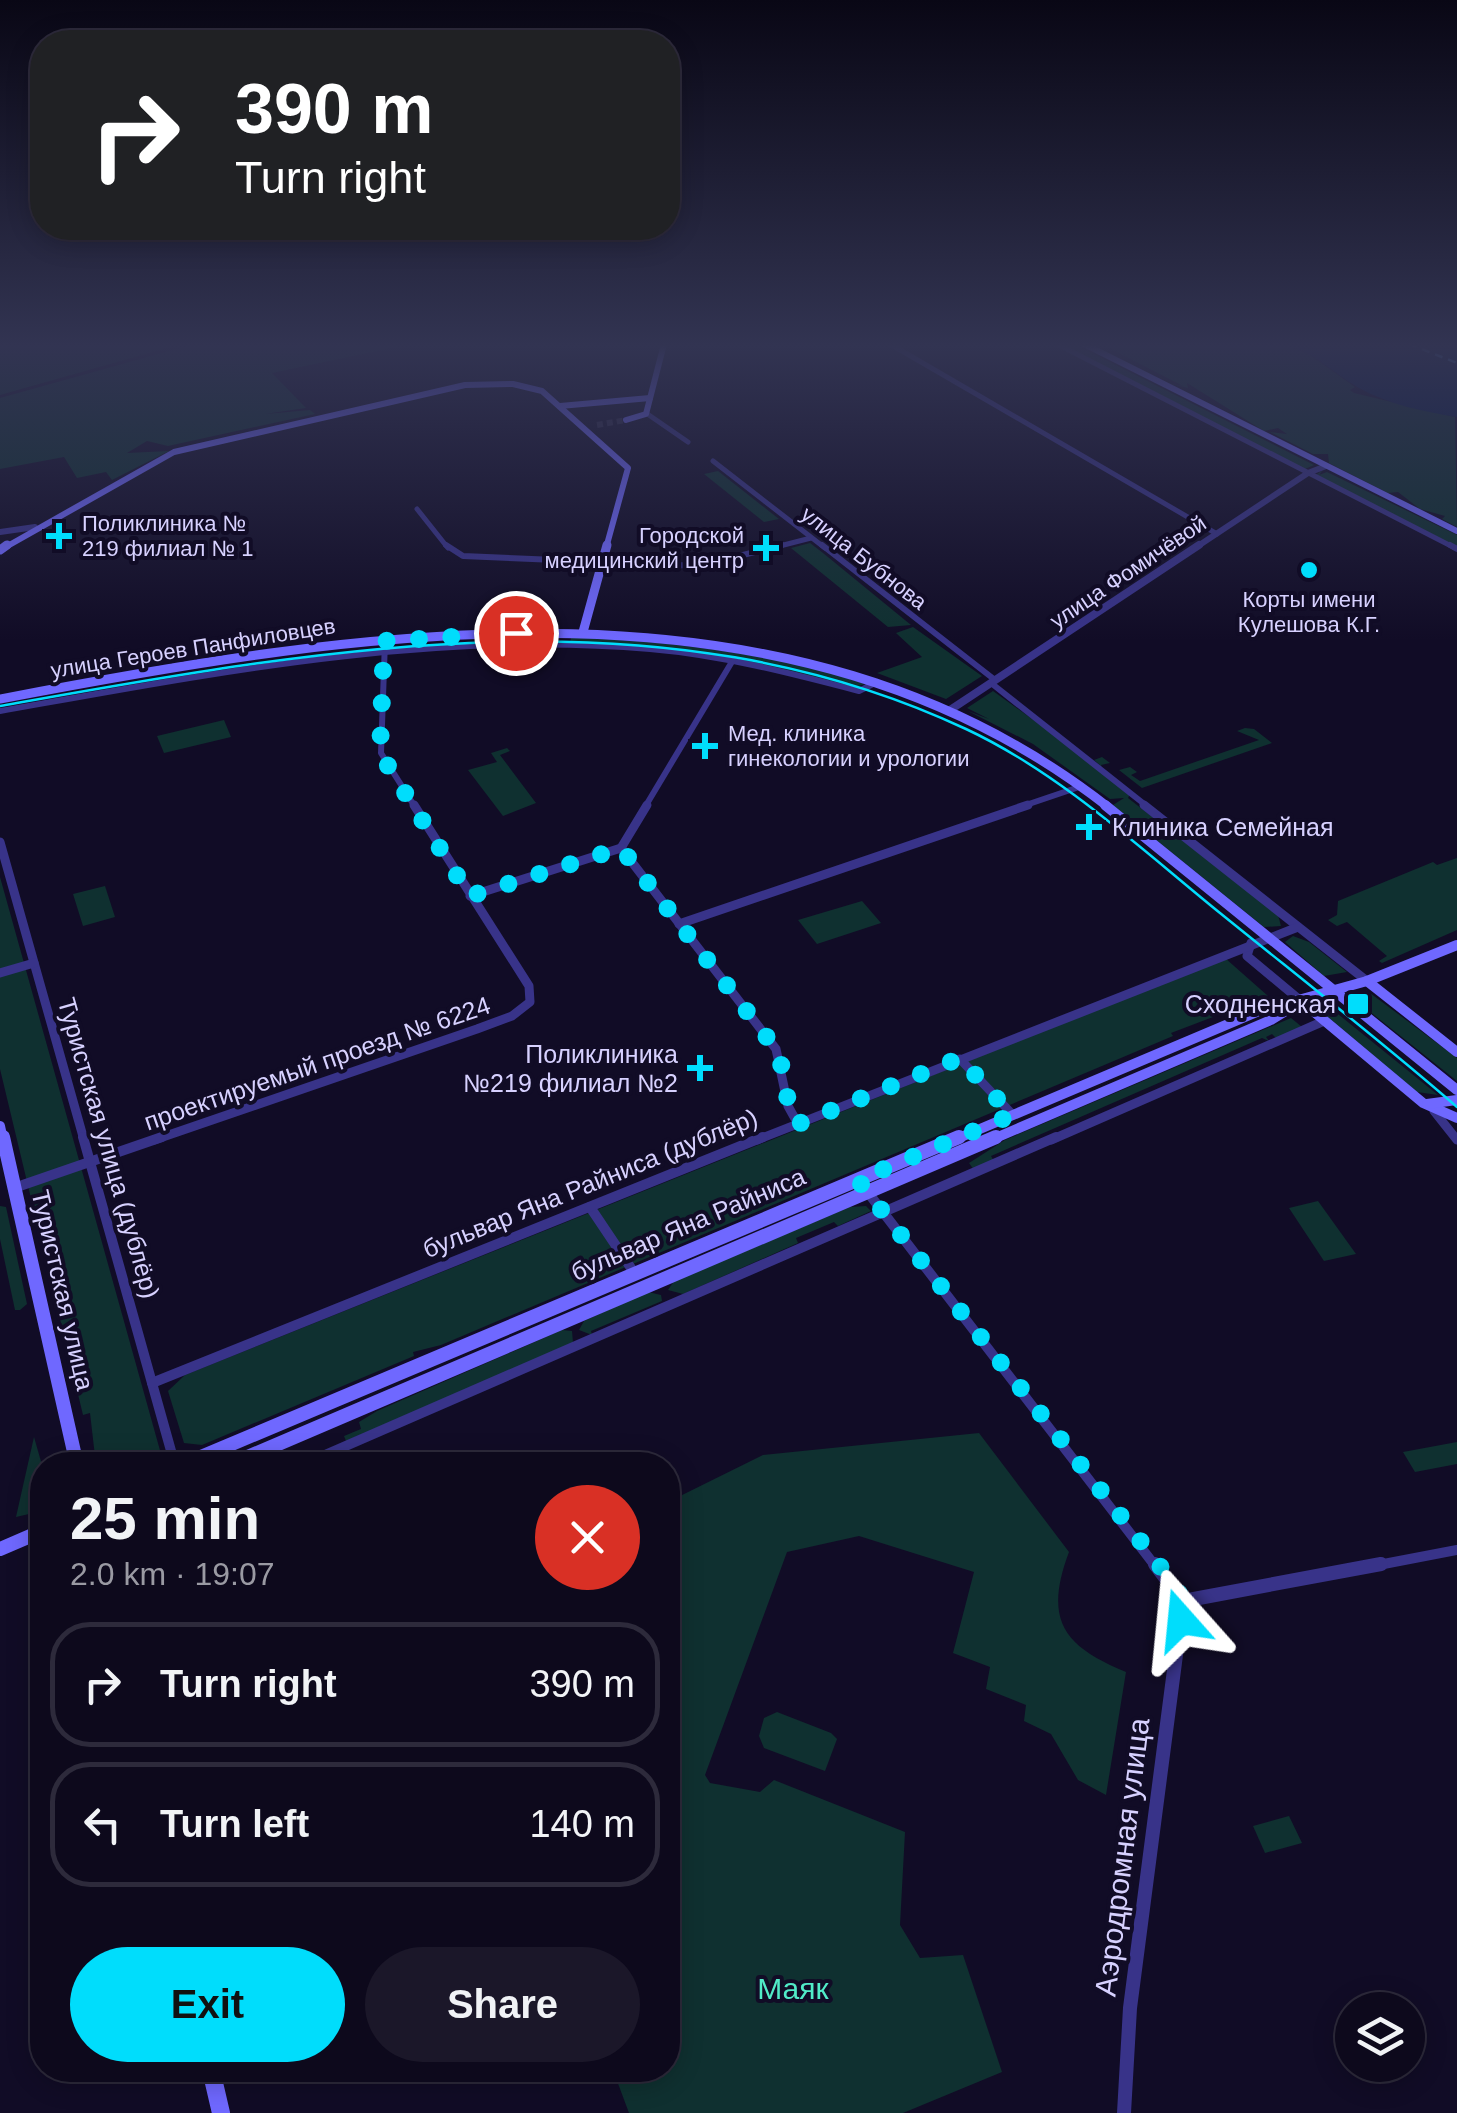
<!DOCTYPE html>
<html lang="en">
<head>
<meta charset="utf-8">
<style>
	:root { --surface:#0d091c; --page:#1b1729; --text:#f1f3f6; --muted:#9a9aa3; --line:#2d2a3b; --accent:#00ddfc }
	body { margin:0; font-family:Helvetica,sans-serif; background:var(--page); color:var(--text); height:100vh; display:flex; flex-direction:column; font-size:38px; white-space:nowrap }
	* { box-sizing:border-box; margin:0 }
	p { font-size:32px; color:var(--muted) }
	.icon { flex:none; width:55px; height:55px; fill:none; stroke:currentColor; stroke-width:2; stroke-linecap:round; stroke-linejoin:round }
	.map { position:relative; flex:1; overflow:hidden }
	.panel { position:absolute; left:30px; top:1452px; width:650px; height:630px; display:flex; flex-direction:column; background:var(--surface); border-radius:40px; box-shadow:0 5px 25px #0003,0 0 0 2px var(--line) }
	.panel>* { flex:none }
	.hud { position:absolute; left:30px; top:30px; width:650px; height:210px; border-radius:40px; box-shadow:0 5px 25px #0003,0 0 0 2px var(--line); background:#202124; color:#fff; overflow:hidden }
	.fabs { position:absolute; left:1335px; top:1992px; display:grid; gap:20px }
	.fabs a { display:grid; place-items:center; width:90px; height:90px; border-radius:50%; background:var(--surface); box-shadow:0 5px 25px #0003,0 0 0 2px var(--line); font-size:50px }
	.pin { position:absolute; display:grid; place-items:center; width:85px; height:85px; color:#fff; margin:-42px; border:5px solid #fff; border-radius:50%; box-shadow:0 2px 10px #0007 }
	.me { position:absolute; width:110px; margin:-55px; rotate:342deg; stroke-linejoin:round; filter:drop-shadow(0 0 8px #0008) }
	.turn { display:flex; align-items:center; gap:35px; height:210px; padding:0 40px; font-size:45px }
	.turn .icon { width:130px; height:130px; stroke-width:2.5 }
	.turn b { display:block; font-size:70px; line-height:85px }
	.round { display:grid; place-items:center; flex:none; width:105px; height:105px; border-radius:52px; background:var(--page) }
	.head { display:flex; align-items:center; justify-content:space-between; height:170px; padding:0 40px }
	h1 { font-size:60px; font-weight:600; line-height:75px }
	.button { display:flex; gap:20px; margin-top:auto; padding:20px 40px }
	.button a { flex:1; height:115px; border-radius:60px; background:var(--accent); color:#111; font-size:40px; font-weight:600; line-height:115px; text-align:center }
	.button a+a { background:var(--page); color:var(--text) }
	ul { padding:0; list-style:none }
	li { display:flex; align-items:center; gap:30px; height:125px; margin:0 20px 15px; padding:0 20px; border:5px solid var(--line); border-radius:40px }
	li div { flex:1 }
	li b { display:block; font-size:38px }
	li em { font-style:normal }
	.map>svg:first-child { display:block }
	.green { fill:#0f3030 }
	.water { fill:#051b46 }
	.lines { fill:none; stroke-linecap:round; stroke-linejoin:round }
	.ferry { stroke:#5fb1ff; stroke-width:2.5; stroke-dasharray:8 6; stroke-linecap:butt }
	.secondary-tunnel { stroke:#2f2a47; stroke-width:6; stroke-dasharray:6 4; stroke-linecap:butt }
	.minor-far4 { stroke:#383389; stroke-width:5 }
	.minor-far3 { stroke:#383389; stroke-width:6 }
	.minor-far2 { stroke:#383389; stroke-width:9 }
	.minor-far1 { stroke:#383389; stroke-width:10 }
	.minor { stroke:#383389; stroke-width:14 }
	.tertiary-far1 { stroke:#383389; stroke-width:6 }
	.tertiary { stroke:#383389; stroke-width:8 }
	.secondary-far4 { stroke:#6f68ff; stroke-width:6 }
	.secondary-far3 { stroke:#6f68ff; stroke-width:9 }
	.secondary-far2 { stroke:#6f68ff; stroke-width:10 }
	.secondary-far1 { stroke:#6f68ff; stroke-width:14 }
	.secondary { stroke:#6f68ff; stroke-width:18 }
	.tram { stroke:#00ddfc; stroke-width:2.5 }
	.route { stroke:#00ddfc; stroke-width:18; stroke-dasharray:0 32.4 }
	.poi-dot { fill:#00ddfc; stroke:#110c26; stroke-width:4 }
	.labels { text-anchor:middle; dominant-baseline:central; stroke-width:8; stroke-linejoin:round; paint-order:stroke }
	.far-poi-label { font-size:22px; fill:#d7d1ff; stroke:#110c26; text-anchor:start }
	.far-street-label { font-size:22px; fill:#d7d1ff; stroke:#110c26 }
	.poi-label { font-size:25px; fill:#d7d1ff; stroke:#110c26; text-anchor:end }
	.street-label { font-size:25px; fill:#d7d1ff; stroke:#110c26 }
	.near-street-label { font-size:30px; fill:#d7d1ff; stroke:#110c26 }
	.near-park-label { font-size:30px; fill:#51ebc8; stroke:#110c26 }
</style>
</head>
<body>
<div class="map">
<svg width="1457" height="2113" viewBox="0 0 1457 2113">
	<rect width="100%" height="100%" fill="#110c26"/>
	<!-- green -->
	<g class="green">
		<polygon points="0,344 181,344 0,395"/>
		<polygon points="194,344 411,344 272,373 306,408 265,414 310,410 315,414 168,446 147,441 127,453 169,451 112,480 106,472 77,478 64,457 0,469 0,398"/>
		<polygon points="1059,344 1074,344 1314,465 1305,469"/>
		<polygon points="1101,344 1282,344 1307,353 1355,387 1350,390 1354,393 1455,417 1457,527 1442,519 1445,516 1420,509 1398,492 1388,493 1329,463 1328,454 1313,454 1270,432 1287,434 1278,428 1264,431 1187,383 1188,388 1167,383 1183,386"/>
		<polygon points="1323,470 1319,475 1327,472 1457,535 1457,547 1316,475"/>
		<polygon points="718,471 779,519 764,522 704,474"/>
		<polygon points="810,543 823,553 911,625 888,627 791,548"/>
		<polygon points="913,627 982,676 946,699 877,673 922,657 896,633"/>
		<path d="M580 636C676 644 773 652 865 684L855 687 704 653 570 643 571 638Z"/>
		<polygon points="993,691 1095,764 1100,765 1094,760 1102,757 1110,763 1101,765 1103,770 1130,794 1128,798 1278,915 1281,926 1264,927 1113,805 1124,798 1110,799 1033,744 968,711 989,719 967,708"/>
		<polygon points="224,720 231,737 164,753 157,736"/>
		<polygon points="1245,728 1254,729 1272,743 1142,788 1119,770 1130,767 1137,772 1131,775 1140,781 1259,740 1237,731"/>
		<polygon points="507,748 510,751 500,755 536,803 503,816 468,770 497,762 491,753"/>
		<polygon points="1457,858 1457,930 1382,963 1379,961 1387,956 1347,922 1337,926 1328,920 1337,915 1338,901 1433,862 1437,865"/>
		<polygon points="0,877 161,1454 153,1465 96,1465 90,1413 83,1415 0,1069"/>
		<polygon points="105,886 115,917 83,926 73,894"/>
		<polygon points="862,901 881,923 817,944 798,920"/>
		<polygon points="1293,936 1309,942 1347,972 1324,976 1285,942"/>
		<polygon points="1225,958 1268,996 1171,1033 1173,1036 441,1345 413,1352 414,1356 202,1445 184,1443 168,1391 185,1375"/>
		<polygon points="1366,990 1457,1058 1457,1081 1354,999"/>
		<polygon points="1328,1006 1438,1095 1417,1092 1321,1011"/>
		<polygon points="1291,1018 1302,1027 1276,1038 1272,1034 1266,1037 1269,1041 1262,1038 991,1156 994,1161 974,1170 969,1163 1005,1140"/>
		<polygon points="1318,1201 1356,1254 1324,1261 1289,1208"/>
		<polygon points="0,1206 6,1207 27,1304 20,1310 15,1310 0,1239"/>
		<polygon points="866,1206 871,1211 838,1226 834,1222 796,1238 798,1243 683,1294 668,1290 674,1281 850,1207"/>
		<polygon points="648,1292 661,1295 662,1301 591,1331 592,1335 579,1330 584,1321"/>
		<polygon points="562,1330 572,1331 573,1343 346,1441 344,1436 361,1429 359,1422 377,1411"/>
		<path d="M979 1433 1069 1552C1044 1619 1062 1646 1126 1672L1106 1795 1078 1780 1051 1734 1024 1721 1026 1705 986 1689 990 1667 953 1653 974 1572 859 1536 787 1552 705 1775 710 1783 760 1792 774 1780 905 1832 900 1925 920 1958 963 1955 1002 2072 903 2113H629L613 2070H668V1502L763 1455Z"/>
		<polygon points="34,1437 42,1465 42,1511 16,1517"/>
		<polygon points="1457,1442 1457,1464 1415,1472 1403,1452"/>
		<polygon points="777,1712 831,1733 837,1739 825,1771 764,1748 759,1736 764,1718"/>
		<polygon points="1289,1816 1302,1843 1265,1853 1253,1826"/>
	</g>
	<!-- water -->
	<path class="water" d="M1284 344H1457V417C1424 412 1388 404 1359 388 1333 373 1314 352 1284 344Z"/>
	<g class="lines">
		<!-- ferry -->
		<polyline class="ferry" points="1409,344 1457,363"/>
		<!-- secondary-tunnel -->
		<polyline class="secondary-tunnel" points="597,425 626,420"/>
		<!-- minor-far4 -->
		<g class="minor-far4">
			<polyline points="890,344 1217,534"/>
			<polyline points="1057,344 1455,548"/>
			<polyline points="646,413 688,442"/>
			<polyline points="713,461 825,548"/>
			<polyline points="417,509 448,548"/>
			<polyline points="772,548 811,538"/>
		</g>
		<!-- minor-far3 -->
		<g class="minor-far3">
			<polyline points="446,545 463,556 700,566 782,545"/>
			<polyline points="822,545 995,680"/>
			<polyline points="1450,545 1457,549"/>
			<polyline points="385,641 381,753 415,807"/>
			<polyline points="991,683 1148,807"/>
			<path d="M0 711C214 673 432 630 650 649 721 655 790 673 859 691L877 682"/>
			<polyline points="645,807 733,660"/>
			<polyline points="1020,807 1082,786"/>
		</g>
		<!-- minor-far2 -->
		<g class="minor-far2">
			<polyline points="1144,805 1367,981"/>
			<polyline points="0,842 84,1140"/>
			<polyline points="621,848 776,1049 788,1106 798,1124"/>
			<polyline points="621,848 647,805"/>
			<polyline points="470,896 621,848"/>
			<polyline points="679,924 1028,805"/>
			<polyline points="1251,943 1247,956 1301,1001"/>
			<polyline points="0,973 34,963"/>
			<polyline points="960,1059 1013,1115"/>
			<polyline points="1434,1111 1457,1140"/>
			<polyline points="154,1140 477,1029 512,1016 530,1002 529,986 414,805"/>
			<polyline points="757,1140 1298,927"/>
			<polyline points="1051,1140 1324,1021"/>
		</g>
		<!-- minor-far1 -->
		<g class="minor-far1">
			<polyline points="83,1137 175,1465"/>
			<polyline points="14,1188 162,1137"/>
			<polyline points="866,1190 1156,1567"/>
			<polyline points="590,1207 635,1274"/>
			<polyline points="152,1383 763,1137"/>
			<polyline points="302,1465 1056,1137"/>
			<polyline points="1368,1567 1457,1550"/>
		</g>
		<!-- minor -->
		<g class="minor">
			<polyline points="1183,1601 1381,1564"/>
			<polyline points="1124,2113 1130,2008 1183,1601 1155,1564"/>
		</g>
		<!-- tertiary-far1 -->
		<g class="tertiary-far1">
			<polyline points="0,532 35,527"/>
			<polyline points="1195,548 1308,473 1326,466"/>
		</g>
		<!-- tertiary -->
		<polyline class="tertiary" points="950,710 1199,545"/>
		<!-- secondary-far4 -->
		<g class="secondary-far4">
			<polyline points="1084,344 1457,531"/>
			<polyline points="560,406 650,398"/>
			<polyline points="626,420 646,414 664,344"/>
			<polyline points="4,548 174,452 465,385 513,384 542,391 628,468 606,548"/>
		</g>
		<!-- secondary-far3 -->
		<g class="secondary-far3">
			<polyline points="0,550 7,545"/>
			<polyline points="583,632 607,545"/>
			<path d="M0 699C365 629 792 559 1108 807"/>
		</g>
		<!-- secondary-far2 -->
		<g class="secondary-far2">
			<polyline points="1105,805 1457,1090"/>
			<polyline points="1367,981 1457,1052"/>
			<polyline points="1301,1001 1423,1103 1457,1118"/>
			<polyline points="1427,1104 1457,1100"/>
			<polyline points="0,1126 3,1140"/>
			<polyline points="954,1140 1259,1011 1367,981 1457,945"/>
			<polyline points="991,1140 1271,1020 1297,1004"/>
		</g>
		<!-- secondary-far1 -->
		<g class="secondary-far1">
			<polyline points="3,1137 77,1465"/>
			<polyline points="182,1465 959,1137"/>
			<polyline points="229,1465 996,1137"/>
			<polyline points="0,1549 42,1531"/>
		</g>
		<!-- secondary -->
		<polyline class="secondary" points="211,2070 221,2113"/>
		<!-- tram -->
		<path class="tram" d="M0 706C320 649 659 585 966 729 1060 773 1140 848 1220 913 1299 977 1380 1040 1457 1107"/>
	</g>
	<!-- sky -->
	<linearGradient id="sky" x2="0" y2="1"><stop stop-color="#090715"/><stop offset="0.54" stop-color="#323452"/><stop offset="1" stop-color="#323452" stop-opacity="0"/></linearGradient>
	<rect width="1457" height="640" fill="url(#sky)"/>
	<g class="lines">
		<!-- route -->
		<path class="route" d="M516 633 384 641 380 753 470 896 621 848 776 1049C787 1074 783 1102 798 1124L960 1058 1012 1115 858 1180 1174 1584 1183 1601 1181 1620"/>
	</g>
	<!-- markers -->
	<g class="poi-dot">
		<path d="M54 521h10v10h10v10h-10v10h-10v-10h-10v-10h10z"/>
		<path d="M761 533h10v10h10v10h-10v10h-10v-10h-10v-10h10z"/>
		<circle cx="1309" cy="570" r="10"/>
		<path d="M700 731h10v10h10v10h-10v10h-10v-10h-10v-10h10z"/>
		<path d="M1084 812h10v10h10v10h-10v10h-10v-10h-10v-10h10z"/>
		<rect x="1346" y="992" width="24" height="24" rx="5"/>
		<path d="M695 1053h10v10h10v10h-10v10h-10v-10h-10v-10h10z"/>
	</g>
	<g class="labels">
		<!-- far-poi labels -->
		<g class="far-poi-label">
			<text x="82" y="523">Поликлиника №<tspan x="82" dy="25">219 филиал № 1</tspan></text>
			<text x="744" y="535" text-anchor="end">Городской<tspan x="744" dy="25">медицинский центр</tspan></text>
			<text x="1309" y="599" text-anchor="middle">Корты имени<tspan x="1309" dy="25">Кулешова К.Г.</tspan></text>
			<text x="728" y="733">Мед. клиника<tspan x="728" dy="25">гинекологии и урологии</tspan></text>
		</g>
		<!-- far-street labels -->
		<g class="far-street-label">
			<text transform="translate(864 558) rotate(38)">улица Бубнова</text>
			<text transform="translate(1128 572) rotate(-34)">улица Фомичёвой</text>
			<text transform="translate(193 648) rotate(-9)">улица Героев Панфиловцев</text>
		</g>
		<!-- poi labels -->
		<g class="poi-label">
			<text x="1112" y="827" text-anchor="start">Клиника Семейная</text>
			<text x="1336" y="1004">Сходненская</text>
			<text x="678" y="1054">Поликлиника<tspan x="678" dy="29">№219 филиал №2</tspan></text>
		</g>
		<!-- street labels -->
		<g class="street-label">
			<text transform="translate(317 1063) rotate(-19)">проектируемый проезд № 6224</text>
			<text transform="translate(109 1148) rotate(74)">Туристская улица (дублёр)</text>
			<text transform="translate(590 1183) rotate(-22)">бульвар Яна Райниса (дублёр)</text>
			<text transform="translate(688 1224) rotate(-23)">бульвар Яна Райниса</text>
			<text transform="translate(63 1290) rotate(77)">Туристская улица</text>
		</g>
		<!-- near-street labels -->
		<g class="near-street-label">
			<text transform="translate(1122 1857) rotate(-83)">Аэродромная улица</text>
		</g>
		<!-- near-park labels -->
		<g class="near-park-label">
			<text x="793" y="1988">Маяк</text>
		</g>
	</g>
</svg>
<div class="fabs">
<a><svg class="icon" aria-label="layers" viewBox="0 0 24 24"><path d="M12 4l9 5-9 5-9-5zM3 14l9 5 9-5"/></svg></a>
</div>
<div class="pin" style="left:516px;top:633px;background:#d93025"><svg class="icon" aria-label="arrive" viewBox="0 0 24 24"><path d="M6 21V4h12l-3 4 3 4H6"/></svg></div>
<svg class="me" style="left:1181px;top:1620px" viewBox="-20 -20 40 40"><path d="M0-17L14 15 0 8-14 15z" fill="#00ddfc" stroke="#fff" stroke-width="4"/></svg>
<div class="hud">
<div class="turn"><svg class="icon" aria-label="right" viewBox="0 0 24 24"><path d="M7 20v-9h11M14 6l5 5-5 5"/></svg><div><b>390 m</b>Turn right</div></div>
</div>
<section class="panel">
<div class="head"><div><h1>25 min</h1><p>2.0 km · 19:07</p></div><a class="round" style="background:#d93025;color:#fff"><svg class="icon" aria-label="close" viewBox="0 0 24 24"><path d="M6 6l12 12M18 6L6 18"/></svg></a></div>
<ul>
<li><svg class="icon" aria-label="right" viewBox="0 0 24 24"><path d="M7 20v-9h11M14 6l5 5-5 5"/></svg><div><b>Turn right</b></div><em>390 m</em></li>
<li><svg class="icon" aria-label="left" viewBox="0 0 24 24"><path d="M17 20v-9H6M10 6l-5 5 5 5"/></svg><div><b>Turn left</b></div><em>140 m</em></li>
</ul>
<div class="button"><a>Exit</a><a>Share</a></div>
</section>
</div>
</body>
</html>
